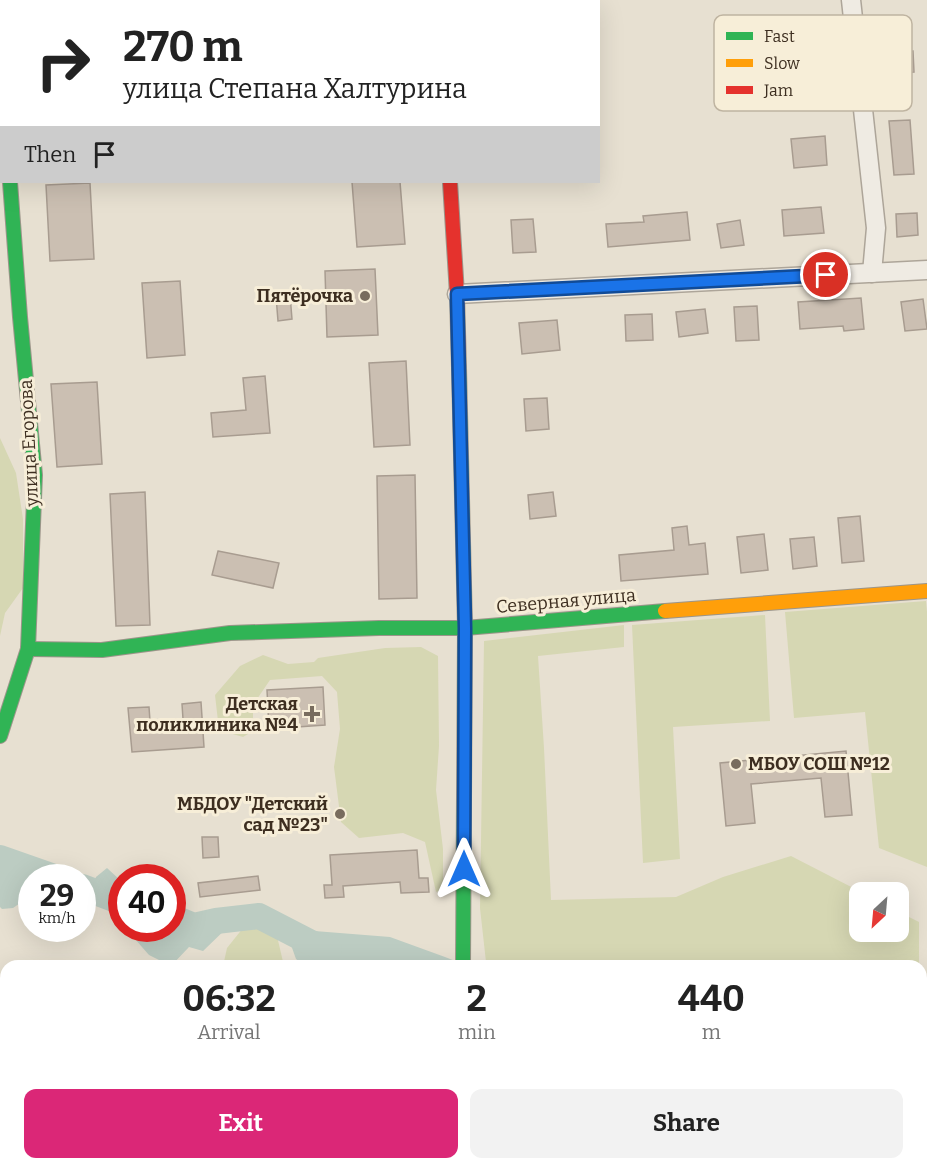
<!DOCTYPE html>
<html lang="en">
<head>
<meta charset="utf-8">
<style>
	:root { --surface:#fff; --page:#f2f2f2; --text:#222; --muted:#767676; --accent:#db2777 }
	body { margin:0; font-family:Bitter,serif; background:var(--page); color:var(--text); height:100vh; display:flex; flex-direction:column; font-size:22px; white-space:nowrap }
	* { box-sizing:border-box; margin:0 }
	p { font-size:20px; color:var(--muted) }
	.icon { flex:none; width:33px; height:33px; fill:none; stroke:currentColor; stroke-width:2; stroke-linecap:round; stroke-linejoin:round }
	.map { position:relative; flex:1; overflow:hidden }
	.side { position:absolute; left:0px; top:960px; width:927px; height:210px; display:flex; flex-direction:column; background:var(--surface); border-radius:18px 18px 0 0; box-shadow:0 6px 24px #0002 }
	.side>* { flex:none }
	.guide { position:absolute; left:0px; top:0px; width:600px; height:183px; box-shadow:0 6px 24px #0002; background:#fff; color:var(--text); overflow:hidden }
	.needle { width:39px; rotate:206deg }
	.fabs { position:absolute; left:849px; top:882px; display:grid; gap:12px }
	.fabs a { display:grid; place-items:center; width:60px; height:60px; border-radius:12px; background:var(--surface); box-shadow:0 6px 24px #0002; font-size:30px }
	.speed { position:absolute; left:18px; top:864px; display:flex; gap:12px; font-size:30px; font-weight:700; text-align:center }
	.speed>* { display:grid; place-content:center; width:78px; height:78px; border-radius:50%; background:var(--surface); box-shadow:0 6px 24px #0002; line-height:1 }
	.speed small { font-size:15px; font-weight:400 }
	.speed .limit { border:9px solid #d22; background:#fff; color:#111 }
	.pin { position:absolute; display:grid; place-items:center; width:51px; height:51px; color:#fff; margin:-26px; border:3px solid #fff; border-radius:50%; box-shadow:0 2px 6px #0007 }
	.me { position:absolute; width:66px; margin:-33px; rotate:0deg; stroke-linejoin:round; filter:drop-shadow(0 0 4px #0008) }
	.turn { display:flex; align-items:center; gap:21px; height:126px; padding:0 24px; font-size:27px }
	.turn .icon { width:78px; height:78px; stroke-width:2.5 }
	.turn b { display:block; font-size:42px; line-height:51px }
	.then { display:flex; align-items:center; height:57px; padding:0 24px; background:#0003; gap:12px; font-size:22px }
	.eta { display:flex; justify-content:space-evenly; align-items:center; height:102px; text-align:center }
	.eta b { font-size:36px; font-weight:700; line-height:42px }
	.cta { display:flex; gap:12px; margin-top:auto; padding:12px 24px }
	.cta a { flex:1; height:69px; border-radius:12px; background:var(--accent); color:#fff; font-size:24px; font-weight:700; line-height:69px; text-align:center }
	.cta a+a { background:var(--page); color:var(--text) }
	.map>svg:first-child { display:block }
	.green { fill:#d6d7b3 }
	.water { fill:#bcccc2 }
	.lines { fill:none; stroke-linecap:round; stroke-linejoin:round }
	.river { stroke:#bcccc2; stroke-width:26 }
	.building { fill:#cbbfb2; stroke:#a89c90; stroke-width:1.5 }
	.street-casing { stroke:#ada599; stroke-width:21 }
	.fast-casing { stroke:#9c958a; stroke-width:16 }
	.slow-casing { stroke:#9c958a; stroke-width:16 }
	.jam-casing { stroke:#9c958a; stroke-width:16 }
	.street { stroke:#efebe3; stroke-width:18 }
	.fast { stroke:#30b455; stroke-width:14 }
	.slow { stroke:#ff9f0a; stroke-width:14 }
	.jam { stroke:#e5322d; stroke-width:14 }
	.route-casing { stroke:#114b97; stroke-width:15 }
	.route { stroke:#1a73e8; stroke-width:10 }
	.poi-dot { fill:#786c5e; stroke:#f7eed8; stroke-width:2 }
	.labels { text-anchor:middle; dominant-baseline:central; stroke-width:6; stroke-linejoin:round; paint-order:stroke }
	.poi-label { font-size:18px; font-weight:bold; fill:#3d2e20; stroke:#f7eed8; text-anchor:end }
	.street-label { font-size:18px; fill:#3d2e20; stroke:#f7eed8 }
	.key { fill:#f7eed8; stroke:#bfb4a1; stroke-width:1.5 }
	.key-label { font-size:16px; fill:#3d2e20 }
</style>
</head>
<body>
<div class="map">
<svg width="927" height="1170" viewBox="0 0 927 1170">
	<rect width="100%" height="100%" fill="#e7e0d1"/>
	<!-- green -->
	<g class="green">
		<polygon points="0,438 16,473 23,519 23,588 5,613 0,636"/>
		<polygon points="926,601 927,612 927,867 879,848 865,712 794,718 785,612"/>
		<polygon points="765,615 770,721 673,727 680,859 643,863 632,625"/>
		<polygon points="624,625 624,647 538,656 544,748 551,900 676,897 723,877 791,856 861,892 860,892 860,932 898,932 899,912 919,922 919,966 491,966 486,962 480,908 484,641"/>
		<polygon points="421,647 438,656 439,746 436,790 443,849 443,889 436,892 425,842 403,833 359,838 341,822 334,767 340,729 337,692 322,676 270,680 253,705 253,731 243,737 219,730 215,695 240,666 263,655 288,664 314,662 318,658 385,648"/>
		<polygon points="247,923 277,936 284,966 223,966 227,948"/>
		<polygon points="6,989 6,1164 429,1164 428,1170 0,1170 0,998"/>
		<polygon points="454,1164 588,1164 596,1170 453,1170"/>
		<polygon points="594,1164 695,1164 691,1170 602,1170"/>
	</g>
	<!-- water -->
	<g class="water">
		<polygon points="14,855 26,860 29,881 23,901 13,908 2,909 0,907 0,869 3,864"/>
		<polygon points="107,868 121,881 121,909 103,902 91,891 96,877"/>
		<polygon points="173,901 178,902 195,922 226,916 231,924 203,951 189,947 171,966 149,955 128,931 130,929 172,928"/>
		<polygon points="302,930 390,937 445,957 468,966 305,966 296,959 291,945"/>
		<polygon points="921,1129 927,1130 927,1170 883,1170 875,1164 921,1164"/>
	</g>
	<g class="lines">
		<!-- river -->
		<g class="river">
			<polyline points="0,858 57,878"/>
			<polyline points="82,887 122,902"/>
			<polyline points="172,917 194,926 216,921 259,916 321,948 329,949"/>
		</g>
	</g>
	<!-- building -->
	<g class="building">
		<polygon points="913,51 914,72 882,74 880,53"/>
		<polygon points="910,120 914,174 894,175 889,121"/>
		<polygon points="825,136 827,165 794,168 791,139"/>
		<polygon points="352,182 400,182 405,244 357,247"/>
		<polygon points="90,183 94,259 50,261 46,185"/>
		<polygon points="821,207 824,233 784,236 782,210"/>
		<polygon points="687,212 690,240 608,247 606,224 644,222 643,216"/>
		<polygon points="917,213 918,235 897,237 896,214"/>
		<polygon points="533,219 536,252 513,253 511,220"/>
		<polygon points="740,220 744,245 721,248 717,224"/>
		<polygon points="375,269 378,335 327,337 325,271"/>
		<polygon points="180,281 185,355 147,358 142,283"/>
		<polygon points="290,295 292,319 278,321 276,296"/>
		<polygon points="861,298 864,329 844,331 843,326 800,329 798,302"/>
		<polygon points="923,299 927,329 905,331 901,302"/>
		<polygon points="757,306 759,340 736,341 734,307"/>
		<polygon points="705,309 708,333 679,337 676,312"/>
		<polygon points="652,314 653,340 626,341 625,315"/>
		<polygon points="557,320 560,350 522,354 519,323"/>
		<polygon points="406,361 410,445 374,447 369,363"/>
		<polygon points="265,376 270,433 213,437 211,413 246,410 243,378"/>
		<polygon points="97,382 102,464 57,467 51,384"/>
		<polygon points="547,398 549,429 526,431 524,399"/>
		<polygon points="415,475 417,598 379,599 377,476"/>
		<polygon points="145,492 150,625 116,626 110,494"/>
		<polygon points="553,492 556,516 530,519 528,495"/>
		<polygon points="860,516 864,561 842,563 838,518"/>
		<polygon points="687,526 689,545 705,543 708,574 621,581 619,555 674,550 672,528"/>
		<polygon points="764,534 768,570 741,573 737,537"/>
		<polygon points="814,537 817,566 793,569 790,539"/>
		<polygon points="218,551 279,563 273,588 212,575"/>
		<polygon points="323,687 325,725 269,729 267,690"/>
		<polygon points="201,702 204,747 132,752 128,708 149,707 150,721 183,719 182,704"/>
		<polygon points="846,751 852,815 825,817 821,778 751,784 755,823 726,826 720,763"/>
		<polygon points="202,837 218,837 219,857 203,858"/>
		<polygon points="417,850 419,878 428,878 429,892 401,893 400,882 343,886 344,897 325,898 324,885 332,885 330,855"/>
		<polygon points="258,876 260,890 200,897 198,883"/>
	</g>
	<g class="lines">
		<!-- street casing -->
		<g class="street-casing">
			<g id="street">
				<polyline points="851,0 876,228 872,273"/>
				<polyline points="2,2 2,0"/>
				<polyline points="2,45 2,61"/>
				<polyline points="457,294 927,270"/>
			</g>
		</g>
		<!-- fast casing -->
		<g class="fast-casing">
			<g id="fast">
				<polyline points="459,368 465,628 463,966"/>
				<polyline points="28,649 102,650 230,633 379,628 465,628 665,611"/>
				<polyline points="0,736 28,649 35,475 20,317 10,182"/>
				<polyline points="442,1170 443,1164"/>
			</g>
		</g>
		<!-- slow casing -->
		<g class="slow-casing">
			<g id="slow">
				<polyline points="439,0 439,2"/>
				<polyline points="665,611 927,591"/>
			</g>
		</g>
		<!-- jam casing -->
		<g class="jam-casing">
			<polyline id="jam" points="450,182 457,294 459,368"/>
		</g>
		<!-- street -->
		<use href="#street" class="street"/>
		<!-- fast -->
		<use href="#fast" class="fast"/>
		<!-- slow -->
		<use href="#slow" class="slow"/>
		<!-- jam -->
		<use href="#jam" class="jam"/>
	</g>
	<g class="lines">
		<!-- route casing -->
		<g class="route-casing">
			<polyline id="route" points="464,869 465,628 457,294 826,275"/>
		</g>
		<!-- route -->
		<use href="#route" class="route"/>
	</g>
	<!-- markers -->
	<g class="poi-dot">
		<circle cx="365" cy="296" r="6"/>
		<path d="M309 705h6v6h6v6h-6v6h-6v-6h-6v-6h6z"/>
		<circle cx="736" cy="764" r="6"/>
		<circle cx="340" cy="814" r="6"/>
	</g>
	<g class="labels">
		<!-- poi labels -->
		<g class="poi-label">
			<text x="353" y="296">Пятёрочка</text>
			<text x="298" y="704">Детская<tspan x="298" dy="21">поликлиника №4</tspan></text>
			<text x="748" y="764" text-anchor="start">МБОУ СОШ №12</text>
			<text x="328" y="804">МБДОУ "Детский<tspan x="328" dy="21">сад №23"</tspan></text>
		</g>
		<!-- street labels -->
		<g class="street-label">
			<text transform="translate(29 443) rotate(-93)">улица Егорова</text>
			<text transform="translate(566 601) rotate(-5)">Северная улица</text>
		</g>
	</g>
	<!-- legend -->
	<rect x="714" y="15" width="198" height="96" rx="9" class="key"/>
	<rect x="726" y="32" width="27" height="8" fill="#30b455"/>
	<rect x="726" y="59" width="27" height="8" fill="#ff9f0a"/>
	<rect x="726" y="86" width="27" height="8" fill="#e5322d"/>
	<g class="key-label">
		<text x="764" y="42">Fast</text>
		<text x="764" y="69">Slow</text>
		<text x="764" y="96">Jam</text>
	</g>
</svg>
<div class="fabs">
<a><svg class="needle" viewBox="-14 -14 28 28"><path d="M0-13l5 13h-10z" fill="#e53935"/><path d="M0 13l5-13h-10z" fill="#767676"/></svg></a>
</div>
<div class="speed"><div>29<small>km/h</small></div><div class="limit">40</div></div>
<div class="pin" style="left:826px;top:275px;background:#d93025"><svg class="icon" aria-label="arrive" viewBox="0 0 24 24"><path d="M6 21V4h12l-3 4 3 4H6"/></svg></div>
<svg class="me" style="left:464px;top:869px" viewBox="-20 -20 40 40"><path d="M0-17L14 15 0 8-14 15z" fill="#1a73e8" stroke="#fff" stroke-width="4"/></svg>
<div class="guide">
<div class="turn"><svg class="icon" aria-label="right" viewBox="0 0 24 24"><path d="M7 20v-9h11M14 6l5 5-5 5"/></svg><div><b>270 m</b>улица Степана Халтурина</div></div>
<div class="then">Then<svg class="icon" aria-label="arrive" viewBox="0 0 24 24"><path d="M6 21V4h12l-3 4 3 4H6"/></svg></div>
</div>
<section class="side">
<div class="eta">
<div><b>06:32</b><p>Arrival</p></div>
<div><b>2</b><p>min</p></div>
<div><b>440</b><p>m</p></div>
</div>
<div class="cta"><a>Exit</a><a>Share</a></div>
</section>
</div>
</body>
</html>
